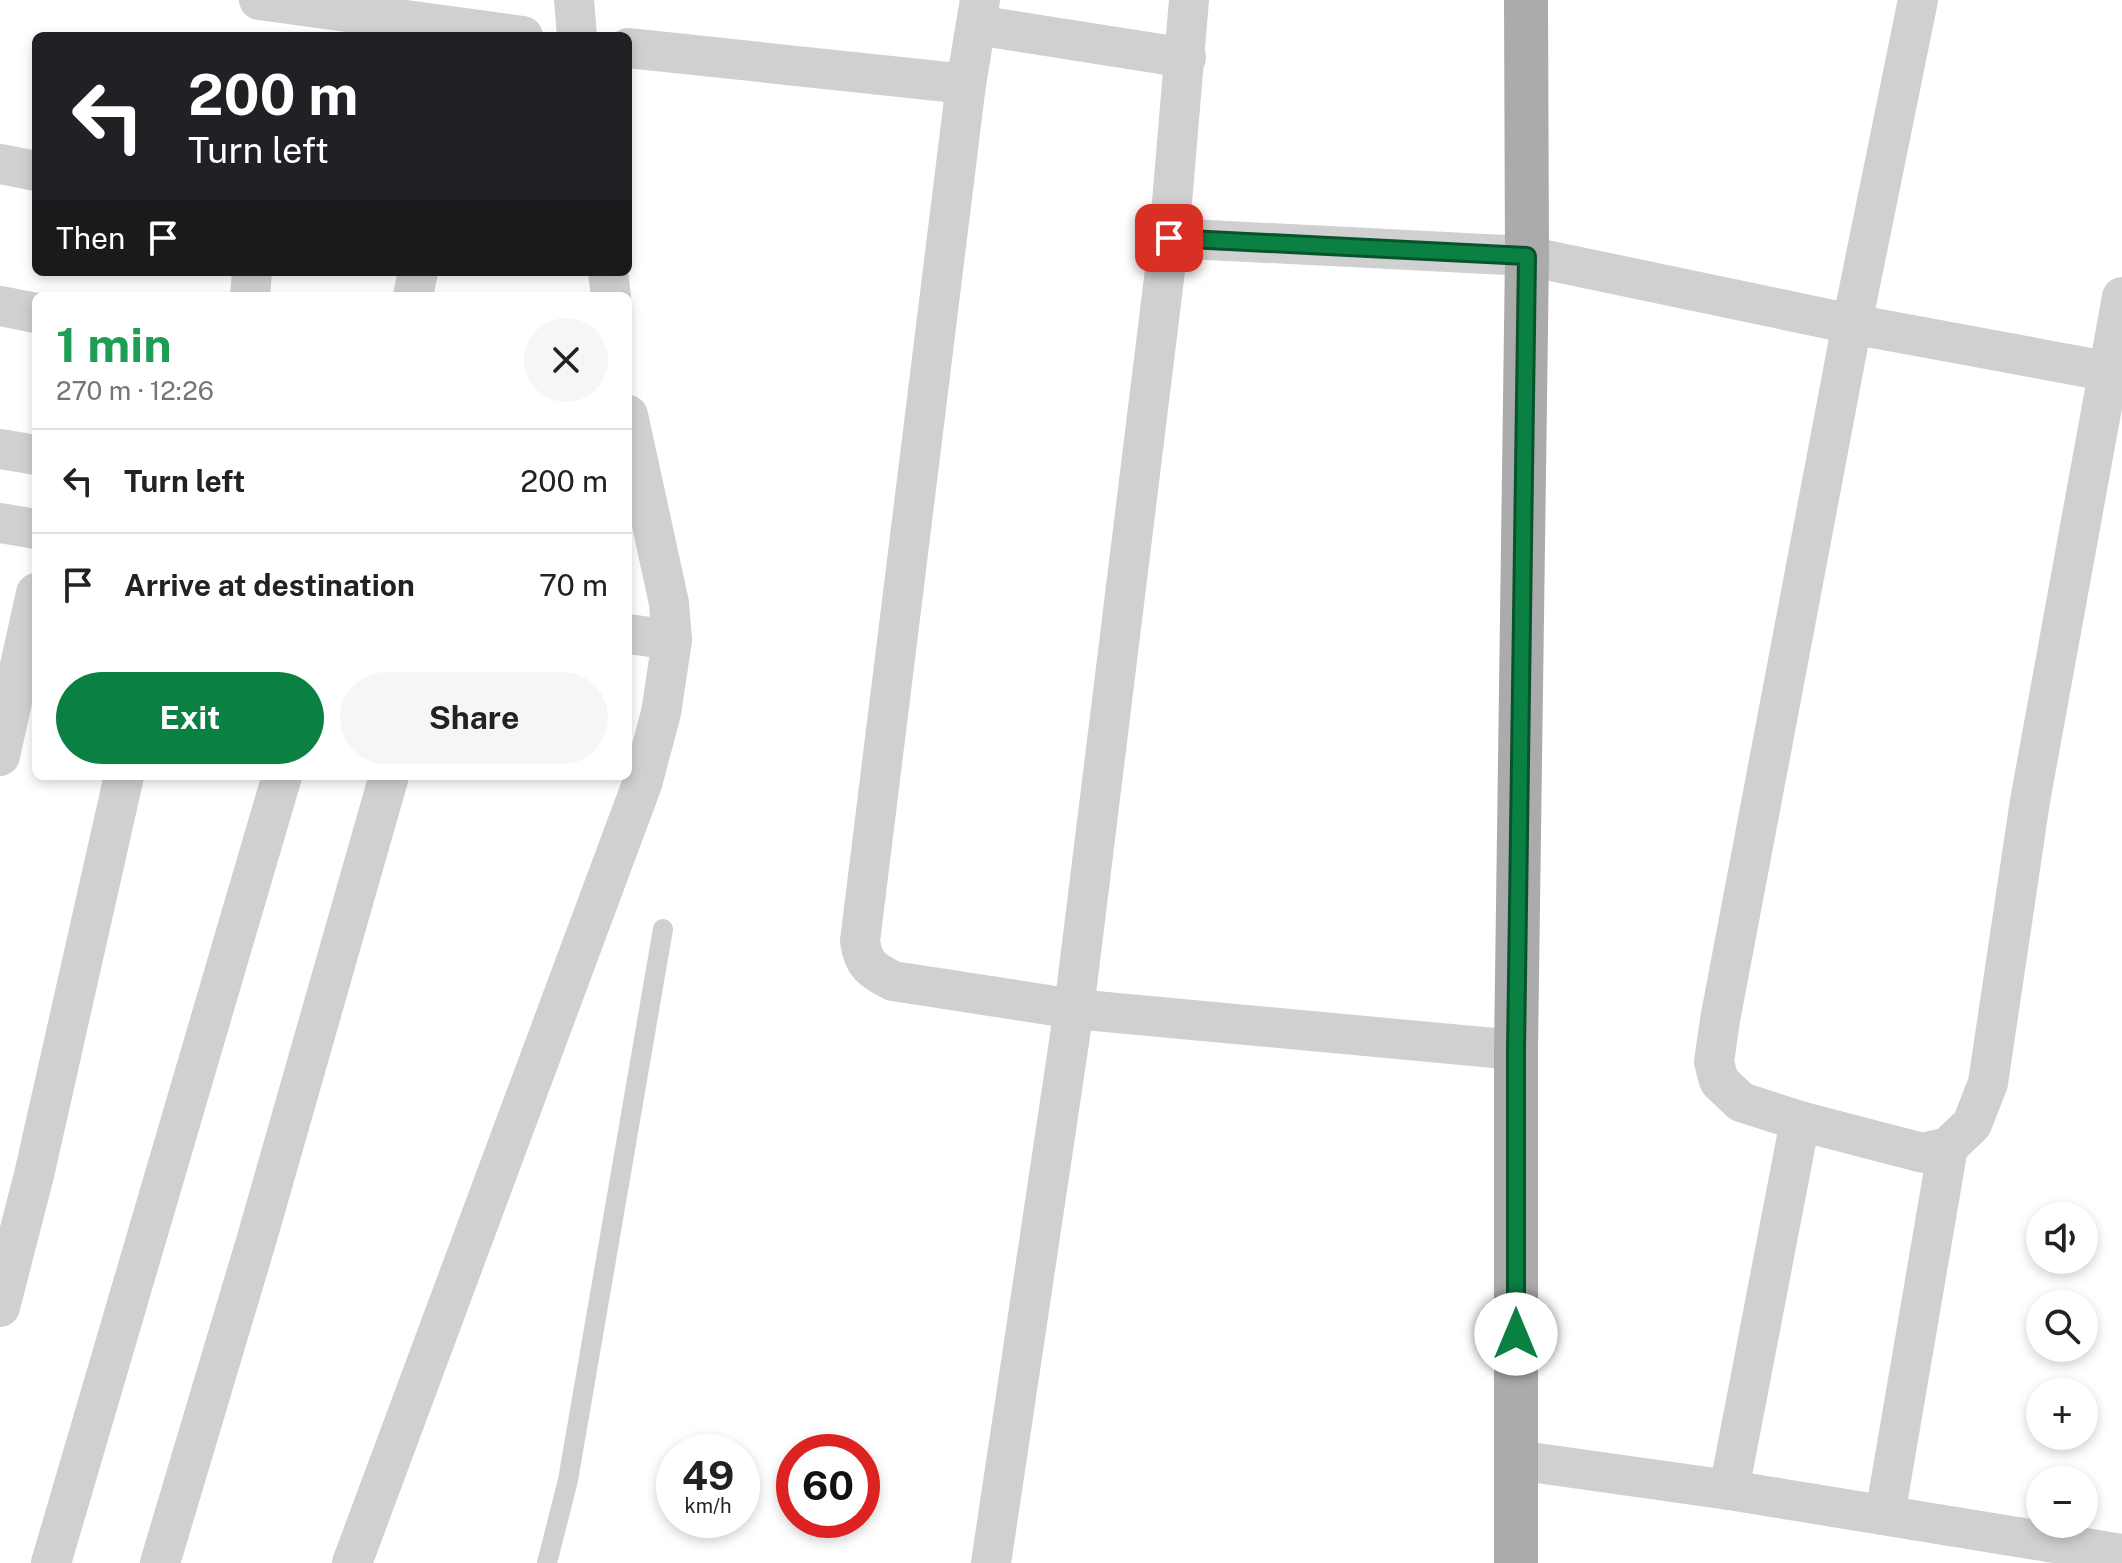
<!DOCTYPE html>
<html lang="en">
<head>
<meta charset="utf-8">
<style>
	:root { --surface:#fff; --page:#f6f6f6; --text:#222; --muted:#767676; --line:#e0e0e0; --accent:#0b8043 }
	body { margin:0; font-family:"Public Sans",sans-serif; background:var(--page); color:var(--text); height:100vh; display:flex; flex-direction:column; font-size:30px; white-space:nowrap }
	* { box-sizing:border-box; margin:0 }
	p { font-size:26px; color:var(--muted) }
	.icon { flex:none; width:44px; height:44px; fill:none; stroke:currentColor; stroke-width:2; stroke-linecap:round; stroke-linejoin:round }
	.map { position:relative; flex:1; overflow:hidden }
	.side { position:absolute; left:32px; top:292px; width:600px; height:488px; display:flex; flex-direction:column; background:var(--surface); border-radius:12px; box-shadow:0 4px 12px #0003 }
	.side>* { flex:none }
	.top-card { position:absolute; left:32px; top:32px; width:600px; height:244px; border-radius:12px; box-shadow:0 4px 12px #0003; background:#202124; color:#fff; overflow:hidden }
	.buttons { position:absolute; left:2026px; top:1202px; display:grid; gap:16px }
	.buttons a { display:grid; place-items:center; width:72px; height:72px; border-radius:50%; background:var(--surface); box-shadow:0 4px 12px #0003; font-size:40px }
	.speed { position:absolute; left:656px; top:1434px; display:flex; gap:16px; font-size:40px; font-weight:700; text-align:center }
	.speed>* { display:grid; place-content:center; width:104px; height:104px; border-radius:50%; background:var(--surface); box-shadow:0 4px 12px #0003; line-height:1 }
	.speed small { font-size:20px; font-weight:400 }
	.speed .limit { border:12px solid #d22; background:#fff; color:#111 }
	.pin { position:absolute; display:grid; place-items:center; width:68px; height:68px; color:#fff; margin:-34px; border-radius:16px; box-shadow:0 4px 12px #0006 }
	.me { position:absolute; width:88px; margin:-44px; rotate:0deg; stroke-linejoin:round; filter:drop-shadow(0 0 6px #0008) }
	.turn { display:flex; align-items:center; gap:28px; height:168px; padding:0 24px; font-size:36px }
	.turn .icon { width:104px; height:104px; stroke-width:2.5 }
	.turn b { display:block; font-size:56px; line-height:68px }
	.then { display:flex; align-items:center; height:76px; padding:0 24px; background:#0003; gap:16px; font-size:30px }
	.round { display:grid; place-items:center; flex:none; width:84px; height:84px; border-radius:42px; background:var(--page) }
	.overview { display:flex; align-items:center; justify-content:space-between; height:136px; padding:0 24px }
	h1 { font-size:48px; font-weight:700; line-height:60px; color:#1e9e55 }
	.primary-button { display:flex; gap:16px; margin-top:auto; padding:16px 24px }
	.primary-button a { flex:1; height:92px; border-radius:48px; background:var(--accent); color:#fff; font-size:32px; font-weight:700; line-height:92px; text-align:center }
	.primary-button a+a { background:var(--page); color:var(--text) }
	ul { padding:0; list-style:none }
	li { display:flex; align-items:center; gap:24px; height:104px; padding:0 24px; border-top:2px solid var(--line) }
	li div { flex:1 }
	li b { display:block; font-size:30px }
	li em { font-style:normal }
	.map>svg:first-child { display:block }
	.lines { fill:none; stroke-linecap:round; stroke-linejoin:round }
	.service { stroke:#d0d0d0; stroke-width:20 }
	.minor { stroke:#d0d0d0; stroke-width:40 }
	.primary { stroke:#ababab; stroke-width:44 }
	.route-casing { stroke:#07532c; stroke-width:20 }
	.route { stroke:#0b8043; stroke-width:14 }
</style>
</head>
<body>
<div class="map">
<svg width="2122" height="1563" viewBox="0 0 2122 1563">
	<rect width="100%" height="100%" fill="#fff"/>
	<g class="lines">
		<!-- service -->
		<polyline class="service" points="547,1563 568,1480 663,929"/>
		<!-- minor -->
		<g class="minor">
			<polyline points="259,0 523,36"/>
			<polyline points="574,0 577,36"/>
			<path d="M980 0 966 84 860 941C863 965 872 970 893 981L1074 1009 1516 1050"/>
			<polyline points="1918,0 1852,324 1720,1020 1714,1062 1719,1081 1741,1102 1800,1121 1923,1153 1948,1147 1972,1124 1988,1083 2030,801 2122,297"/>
			<polyline points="976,25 1186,58"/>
			<polyline points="628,48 966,84"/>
			<polyline points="0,164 36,171"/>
			<polyline points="1169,238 1527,256 1852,324 2122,374"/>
			<polyline points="608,272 611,296"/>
			<polyline points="250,296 252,272"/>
			<polyline points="413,296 418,272"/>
			<polyline points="0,306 36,313"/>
			<polyline points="0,449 36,455"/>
			<polyline points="0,523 36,529"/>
			<polyline points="628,634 672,640"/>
			<polyline points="0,756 36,593"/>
			<polyline points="0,1307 34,1175 124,776"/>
			<polyline points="1516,1460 1729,1490 2122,1554"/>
			<polyline points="1729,1490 1800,1121"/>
			<polyline points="1885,1515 1948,1147"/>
			<polyline points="51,1563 282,776"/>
			<polyline points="160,1563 257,1238 389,776"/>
			<polyline points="352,1563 642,784 661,713 672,640 669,603 628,415"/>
			<polyline points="991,1563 1074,1009 1169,238 1189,0"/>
		</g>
		<!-- primary -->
		<polyline class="primary" points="1516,1563 1516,1050 1527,256 1526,0"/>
	</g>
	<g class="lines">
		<!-- route casing -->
		<g class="route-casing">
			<polyline id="route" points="1169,238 1527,256 1516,1050 1516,1334"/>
		</g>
		<!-- route -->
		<use href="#route" class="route"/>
	</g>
</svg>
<div class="buttons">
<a><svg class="icon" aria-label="sound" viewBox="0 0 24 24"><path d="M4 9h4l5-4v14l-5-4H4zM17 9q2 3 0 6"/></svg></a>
<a><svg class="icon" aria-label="search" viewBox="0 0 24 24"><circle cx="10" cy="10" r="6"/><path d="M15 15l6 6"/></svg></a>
<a>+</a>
<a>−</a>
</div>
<div class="speed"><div>49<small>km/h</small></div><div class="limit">60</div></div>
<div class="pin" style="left:1169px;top:238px;background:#d93025"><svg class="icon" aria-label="arrive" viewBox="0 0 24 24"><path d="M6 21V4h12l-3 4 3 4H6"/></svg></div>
<svg class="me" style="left:1516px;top:1334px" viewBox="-20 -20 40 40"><circle r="19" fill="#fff"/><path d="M0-13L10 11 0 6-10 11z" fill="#0b8043"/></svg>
<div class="top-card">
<div class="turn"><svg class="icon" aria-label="left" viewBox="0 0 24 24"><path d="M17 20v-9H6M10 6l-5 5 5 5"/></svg><div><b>200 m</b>Turn left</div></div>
<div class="then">Then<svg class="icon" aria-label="arrive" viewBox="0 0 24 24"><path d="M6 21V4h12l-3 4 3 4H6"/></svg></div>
</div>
<section class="side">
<div class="overview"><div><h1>1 min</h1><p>270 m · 12:26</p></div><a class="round"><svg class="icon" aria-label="close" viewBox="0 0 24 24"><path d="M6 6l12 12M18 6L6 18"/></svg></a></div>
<ul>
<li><svg class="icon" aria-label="left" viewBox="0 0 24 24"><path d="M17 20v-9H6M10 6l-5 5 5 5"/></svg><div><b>Turn left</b></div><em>200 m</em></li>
<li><svg class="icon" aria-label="arrive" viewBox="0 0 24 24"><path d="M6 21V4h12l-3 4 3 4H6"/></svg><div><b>Arrive at destination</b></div><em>70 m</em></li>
</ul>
<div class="primary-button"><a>Exit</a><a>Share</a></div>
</section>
</div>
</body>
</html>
